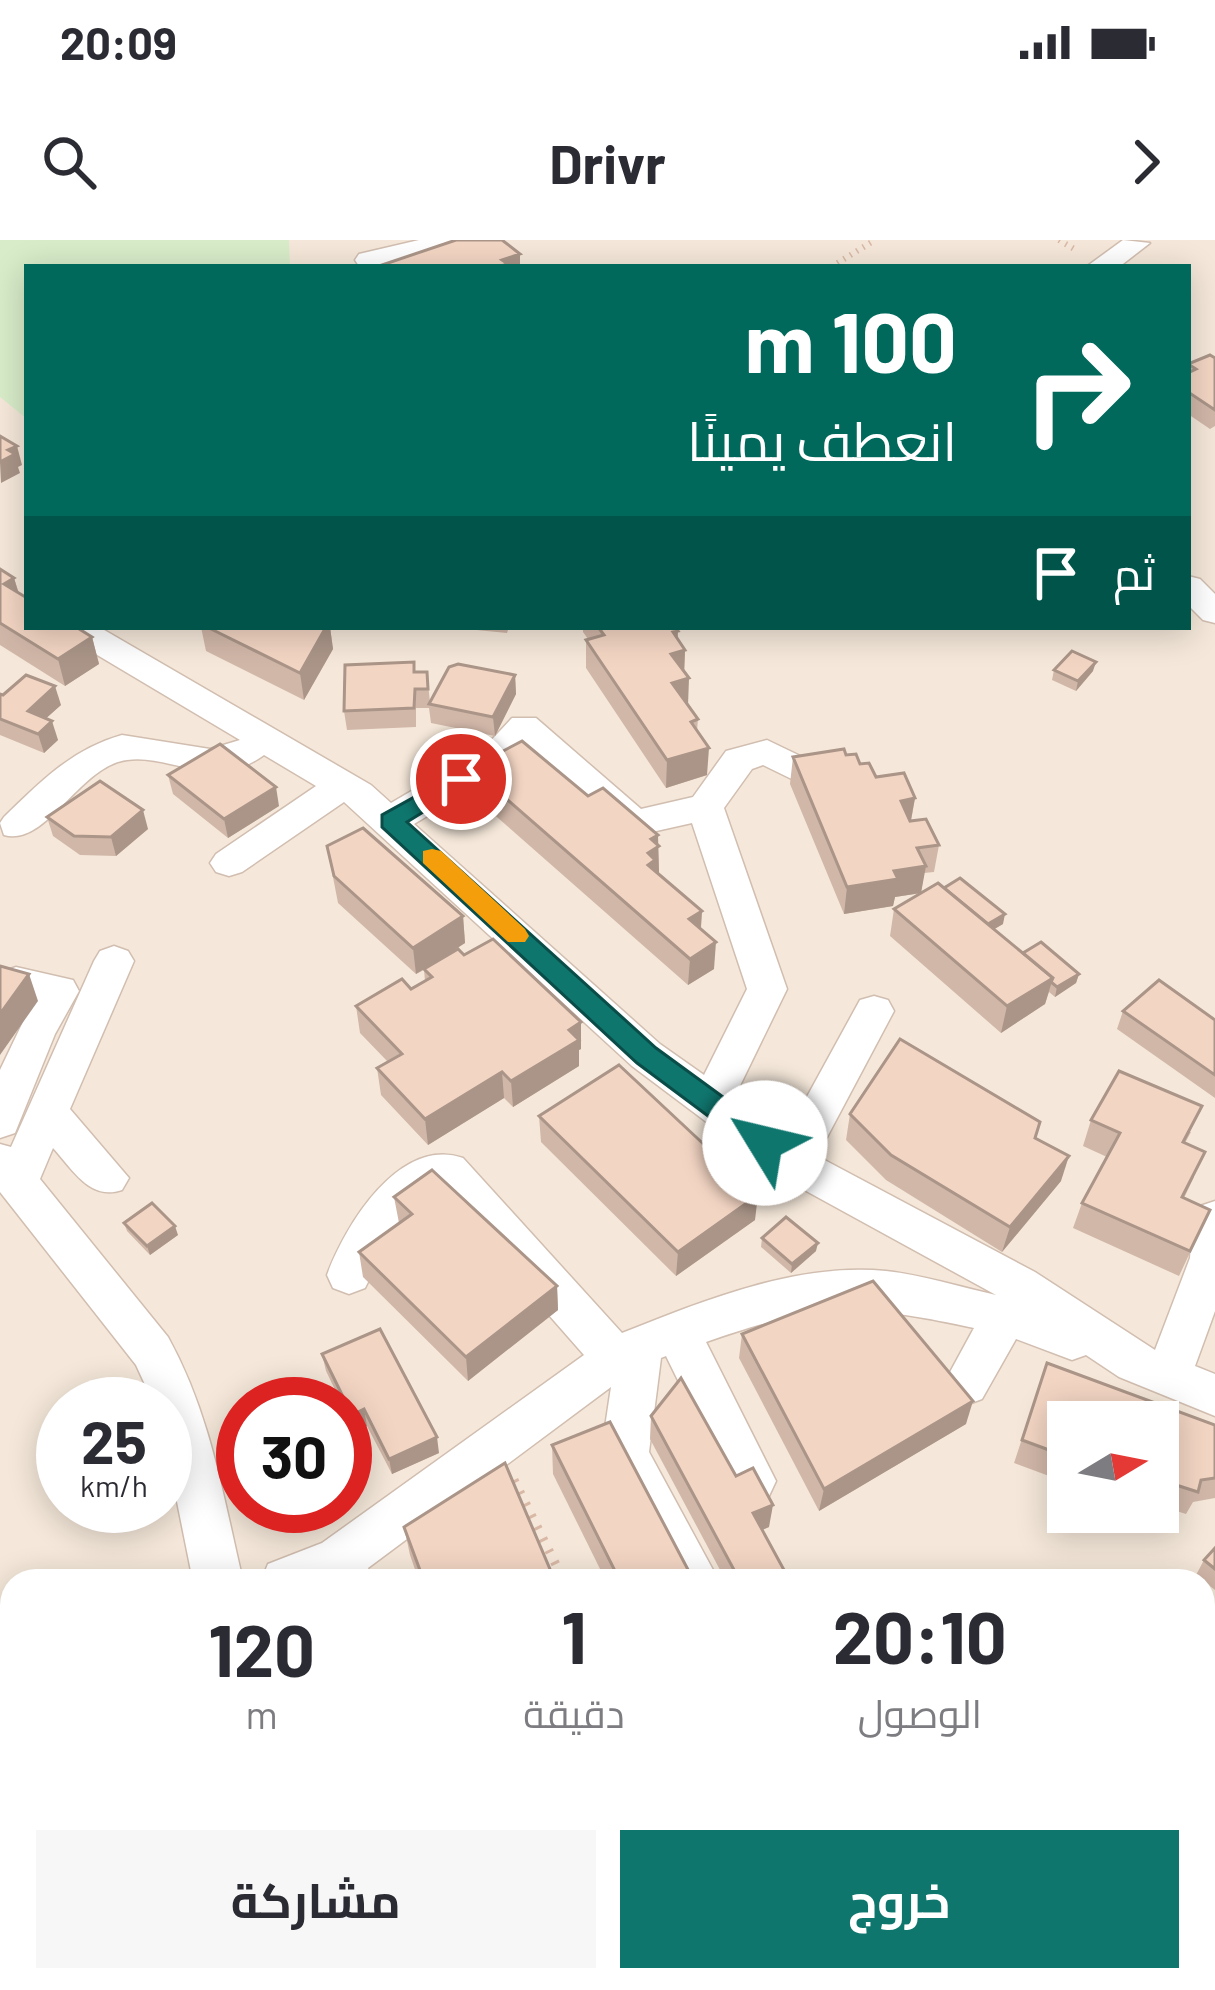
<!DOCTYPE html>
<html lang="ar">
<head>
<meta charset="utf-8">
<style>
	:root { --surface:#fff; --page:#f7f7f7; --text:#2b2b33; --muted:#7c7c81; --accent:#0f766e }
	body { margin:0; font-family:Barlow,Cairo,sans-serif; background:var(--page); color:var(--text); direction:rtl; height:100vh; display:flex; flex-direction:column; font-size:45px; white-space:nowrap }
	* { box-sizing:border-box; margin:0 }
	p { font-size:39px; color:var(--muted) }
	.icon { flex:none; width:66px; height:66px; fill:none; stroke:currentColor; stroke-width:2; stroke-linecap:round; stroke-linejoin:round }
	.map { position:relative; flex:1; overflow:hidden; direction:ltr }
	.drawer { position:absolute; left:0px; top:1329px; width:1215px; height:423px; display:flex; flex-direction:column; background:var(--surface); border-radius:36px 36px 0 0; box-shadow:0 6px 30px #0003; direction:rtl }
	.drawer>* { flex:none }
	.hud { position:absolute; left:24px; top:24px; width:1167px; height:366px; border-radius:0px; box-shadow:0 6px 30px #0003; direction:rtl; background:#00695c; color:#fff; overflow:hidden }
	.needle { width:78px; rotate:80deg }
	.buttons { position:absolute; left:1047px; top:1161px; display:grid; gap:24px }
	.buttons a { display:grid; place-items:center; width:132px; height:132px; border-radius:0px; background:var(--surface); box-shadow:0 6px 30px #0003; font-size:60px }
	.speed { position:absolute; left:36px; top:1137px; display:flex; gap:24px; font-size:60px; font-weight:700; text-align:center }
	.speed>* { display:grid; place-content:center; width:156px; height:156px; border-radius:50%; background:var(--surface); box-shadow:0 6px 30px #0003; line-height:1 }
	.speed small { font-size:30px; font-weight:400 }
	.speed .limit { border:18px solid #d22; background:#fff; color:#111 }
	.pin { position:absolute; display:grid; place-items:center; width:102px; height:102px; color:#fff; margin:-51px; border:6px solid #fff; border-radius:50%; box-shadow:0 3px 12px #0007 }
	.me { position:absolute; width:132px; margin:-66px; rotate:306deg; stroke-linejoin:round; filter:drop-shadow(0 0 9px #0008) }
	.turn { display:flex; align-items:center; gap:42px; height:252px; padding:0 36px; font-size:54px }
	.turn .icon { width:156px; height:156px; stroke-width:2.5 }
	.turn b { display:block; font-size:84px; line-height:102px }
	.then { display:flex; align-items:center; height:114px; padding:0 36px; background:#0003; gap:24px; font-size:45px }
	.eta { display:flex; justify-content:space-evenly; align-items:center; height:204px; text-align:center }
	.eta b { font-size:72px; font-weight:700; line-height:84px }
	.button { display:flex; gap:24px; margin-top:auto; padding:24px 36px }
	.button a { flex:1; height:138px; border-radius:0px; background:var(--accent); color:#fff; font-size:48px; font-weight:700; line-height:138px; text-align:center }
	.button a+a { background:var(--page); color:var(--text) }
	.status { display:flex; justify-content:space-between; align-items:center; height:84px; padding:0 60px; background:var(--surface); direction:ltr }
	.status svg { height:33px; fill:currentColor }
	header { display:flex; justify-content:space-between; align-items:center; height:156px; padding:0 36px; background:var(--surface); font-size:54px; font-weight:700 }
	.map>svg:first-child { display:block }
	.residential { fill:#f5e8da; fill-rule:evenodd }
	.green { fill:#d8ecc9 }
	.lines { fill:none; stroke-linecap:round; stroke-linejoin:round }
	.street-casing { stroke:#d1beb0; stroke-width:3 }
	.path-far1 { stroke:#d9b8a5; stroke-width:6; stroke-dasharray:1.5 6; stroke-linecap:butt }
	.path { stroke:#d9b8a5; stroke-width:9; stroke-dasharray:3 10; stroke-linecap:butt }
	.street { fill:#fff; fill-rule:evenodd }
	.wall { fill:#d1b7a8 }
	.shaded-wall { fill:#aa9588 }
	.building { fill:#f3d5c3; stroke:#aa9588; stroke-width:3 }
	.route { fill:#0f766e; stroke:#0a4d48; stroke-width:3 }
	.slow { fill:#f59e0b }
</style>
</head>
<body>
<div class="status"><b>20:09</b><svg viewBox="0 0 49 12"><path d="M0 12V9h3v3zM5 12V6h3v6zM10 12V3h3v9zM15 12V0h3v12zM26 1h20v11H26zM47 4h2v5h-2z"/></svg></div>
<header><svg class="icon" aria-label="forward" viewBox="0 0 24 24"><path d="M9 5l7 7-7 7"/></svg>Drivr<svg class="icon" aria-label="search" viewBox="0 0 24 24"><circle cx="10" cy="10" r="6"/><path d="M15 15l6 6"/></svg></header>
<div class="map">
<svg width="1215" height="1750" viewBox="0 0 1215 1750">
	<rect width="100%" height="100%" fill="#fdf6ec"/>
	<!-- residential -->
	<path class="residential" d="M0 0H1215V1750H0ZM27 27H1188V387H27ZM63 1164H165V1266H63ZM243 1164H345V1266H243ZM1068 1182H1158V1272H1068ZM12 1341H1203V1740H12Z"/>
	<!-- green -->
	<polygon class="green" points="0,0 289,0 290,27 27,27 27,179 0,157"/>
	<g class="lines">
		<!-- street casing -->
		<g class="street-casing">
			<g id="street">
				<polygon points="419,0 466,0 463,6 374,27 359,26 355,20 359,14"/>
				<polygon points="1123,0 1150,3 1119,27 1086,27"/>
				<polygon points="1188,336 1200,339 1215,354 1215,383 1203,380 1188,365"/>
				<path d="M57 387H99L371 545 391 563 483 509 512 478H536L641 569 693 557 726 511 767 500 819 525 824 534 819 543 806 546 763 525 752 529 724 568 787 749 734 858 786 895 860 760 874 756 888 760 894 771 817 916 1035 1032 1155 1110 1190 1018 1193 979 1200 966 1215 961V1071L1195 1126 1215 1134V1176L1119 1137 1086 1115 1072 1120 1016 1099 982 1159 966 1165 950 1159 943 1145 974 1088C860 1063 817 1063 706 1102L776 1241 769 1256 752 1263 735 1256 666 1116 661 1118 649 1212 719 1341H667L601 1214 611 1147 368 1328 373 1341H261L268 1324 322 1303 584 1115 440 951C399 974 385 1008 365 1048L349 1054 333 1048 327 1035C345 986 399 896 463 918L622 1093C702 1061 798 1022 886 1031 923 1035 960 1047 996 1055L777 935 632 826 344 562 242 632 229 636 216 632 210 623 216 614 316 546 264 515C213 552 173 514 127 520 79 526 47 607 4 595L0 583 4 577C40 542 72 509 122 495L210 509 240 500 62 394ZM526 507 621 592 634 596 692 583 747 749 704 835 660 804 414 584 509 527Z"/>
				<path d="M114 706 128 711 134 721 70 869 129 938 122 950C90 961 73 930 53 908L40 939 168 1097C211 1175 223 1256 243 1341H193L165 1202V1164H154L136 1125 0 952V904L11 907 94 721 100 711Z"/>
				<polygon points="16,727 73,740 79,751 55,794 15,893 0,898 0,830 33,761 0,749 2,732"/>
				<polygon points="0,1366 12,1368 12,1416 0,1414"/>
				<polygon points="12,1480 12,1555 0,1560 0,1485"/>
				<polygon points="104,1740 160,1740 164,1750 106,1750"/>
				<polygon points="529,1740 589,1740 594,1750 533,1750"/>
			</g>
		</g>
		<!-- path-far1 -->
		<g class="path-far1">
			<polyline points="1059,0 1076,10"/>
			<polyline points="831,27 875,0"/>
		</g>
		<!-- path -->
		<g class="path">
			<polyline points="514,1240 564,1341"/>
			<polyline points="1044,1341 1046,1336"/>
			<polyline points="1203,1692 1215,1700"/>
			<polyline points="395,1740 399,1750"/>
			<polyline points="765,1750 782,1740"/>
		</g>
		<!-- street -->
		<use href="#street" class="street"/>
	</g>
	<!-- wall -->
	<g class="wall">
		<polygon points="1215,118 1215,186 1210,189 1188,174 1188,124"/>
		<polygon points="0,329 14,338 19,353 92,397 99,424 65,446 0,405"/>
		<polygon points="201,387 330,387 333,409 304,460 206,411"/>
		<polygon points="446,387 509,387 507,393"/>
		<polygon points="583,387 675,387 678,399 685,410 684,431 688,465 698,479 697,491 707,535 666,548 586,428 586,400 588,399 583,392"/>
		<polygon points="1054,430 1093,431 1076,451 1052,440"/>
		<polygon points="415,432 427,432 430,463 515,435 516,454 495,496 431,483 429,468 416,468 416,487 347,490 344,471"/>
		<polygon points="0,454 61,465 46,478 58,500 44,513 0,495"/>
		<polygon points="846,515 876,537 915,558 911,581 939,605 934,632 924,633 921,653 895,657 893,666 844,674 790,544 793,517"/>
		<polygon points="471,528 588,556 658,605 659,633 702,671 701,689 714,729 688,745 473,556"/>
		<polygon points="168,535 279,566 228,598 173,554"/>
		<polygon points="47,577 148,589 116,616 80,615 53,596"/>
		<polygon points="327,606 463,676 465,703 430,726 581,809 579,810 579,826 513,867 504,858 428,905 381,855 377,828 388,822 360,793 356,766 411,749 425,741 424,730 416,734 338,663"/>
		<polygon points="944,648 1003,684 994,689 1023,713 1079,734 1076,743 1055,757 1049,752 1045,764 1001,793 890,696 894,669"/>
		<polygon points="1123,771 1215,780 1215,858 1117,789"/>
		<polygon points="850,874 1040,882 1036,898 1061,941 1002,1012 886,940 846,900"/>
		<polygon points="539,876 755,980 676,1036 541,902"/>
		<polygon points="1091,880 1191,892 1185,903 1194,937 1184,958 1210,970 1179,1036 1073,988 1082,963 1107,917 1083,906"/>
		<polygon points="394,957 557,1046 558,1070 468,1141 363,1037 359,1012 399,983"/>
		<polygon points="124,983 178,995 150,1015 127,991"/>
		<polygon points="762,998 816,1011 791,1033 761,1007"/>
		<polygon points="742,1094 966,1184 819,1271 739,1118"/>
		<polygon points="322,1114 439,1213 392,1234 367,1186 356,1191 345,1169 345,1164 342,1164 326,1131"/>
		<polygon points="1047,1123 1215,1185 1215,1258 1193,1262 1186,1274 1167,1268 1162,1277 1148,1272 1158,1272 1158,1182 1068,1182 1068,1243 1014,1223"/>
		<polygon points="651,1176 736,1236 769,1287 762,1290 790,1341 726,1341 650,1199"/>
		<polygon points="552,1205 694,1341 606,1341 553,1234"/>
		<polygon points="404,1287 555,1341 419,1341 410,1315"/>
		<polygon points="1215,1308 1215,1350 1196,1335 1204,1320"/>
		<polygon points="640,1740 720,1740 707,1750 650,1750"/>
		<polygon points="988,1740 1080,1740 1076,1750 1003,1750"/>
	</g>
	<!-- shaded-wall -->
	<g class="shaded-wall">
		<polygon points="520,14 520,27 497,27 502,20"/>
		<polygon points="17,206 22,225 18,227 20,233 1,243 0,222 8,210"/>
		<polygon points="14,338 22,365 4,344"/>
		<polygon points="326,387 330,387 333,409 304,460 300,433"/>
		<polygon points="678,391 677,412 685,410 684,437 670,441 673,392"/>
		<polygon points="92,397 99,424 65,446 58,419"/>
		<polygon points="1096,422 1093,431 1076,451 1078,441"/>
		<polygon points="515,435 516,454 495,496 493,477"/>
		<polygon points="689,438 688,466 672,443"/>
		<polygon points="55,446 61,465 33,490 28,471"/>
		<polygon points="52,481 58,500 44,513 38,494"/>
		<polygon points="709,508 707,535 666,548 667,520"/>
		<polygon points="276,547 279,566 228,598 224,579"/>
		<polygon points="915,558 910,585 901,561"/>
		<polygon points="143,570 148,589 116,616 111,597"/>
		<polygon points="658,595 659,633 647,652 648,613 651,599"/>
		<polygon points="926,626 921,653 895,657 893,666 844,674 847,647 894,631"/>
		<polygon points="702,671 700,698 689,679"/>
		<polygon points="1005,674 1003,684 981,697 984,687"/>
		<polygon points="463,676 465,703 416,734 413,708"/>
		<polygon points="716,702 714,729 688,745 690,719"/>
		<polygon points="29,734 38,761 0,815 0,774"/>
		<polygon points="1079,734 1076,743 1055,757 1057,747"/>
		<polygon points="1053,738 1045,764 1001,793 1007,766"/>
		<polygon points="581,782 581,809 579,810 579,826 513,867 511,841 569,790"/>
		<polygon points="502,832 504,858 428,905 425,879"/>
		<polygon points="1069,916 1061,941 1002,1012 1010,987"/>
		<polygon points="758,955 755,980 676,1036 678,1012"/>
		<polygon points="175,986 178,995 150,1015 147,1006"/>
		<polygon points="818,1003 816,1011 791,1033 792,1024"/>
		<polygon points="557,1046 558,1070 468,1141 466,1117"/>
		<polygon points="973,1161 966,1184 819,1271 824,1249"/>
		<polygon points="364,1169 367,1186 356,1191 352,1175"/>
		<polygon points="437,1197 439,1213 392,1234 389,1219"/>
		<polygon points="773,1265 769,1287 750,1295 753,1273"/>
		<polygon points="6,1428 12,1437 12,1449 0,1480 0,1443"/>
		<polygon points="698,1740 720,1740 707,1750 684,1750"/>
	</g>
	<!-- building -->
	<g class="building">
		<polygon points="456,0 502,0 520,14 502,20 508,24 497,27 385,27 382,25"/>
		<polygon points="1210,115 1215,118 1215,170 1188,152 1188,133 1196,129 1188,124"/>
		<polygon points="0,196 17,206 8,210 15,214 0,222"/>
		<polygon points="0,329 14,338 4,344 27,358 27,387 76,387 92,397 58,419 0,383"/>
		<polygon points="207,387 326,387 300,433"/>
		<polygon points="598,387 675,387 678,391 673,392 685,410 671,414 689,438 672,443 698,479 691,482 709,508 667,520 586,400 604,395"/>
		<polygon points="1072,411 1096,422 1078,441 1054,430"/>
		<polygon points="414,422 414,432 427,432 428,449 415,449 414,468 344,471 345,425"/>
		<polygon points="458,424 515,435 493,477 429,464 449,427"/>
		<polygon points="26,435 55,446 28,471 52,481 38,494 0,479 0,454 3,455"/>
		<polygon points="522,501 588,556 603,548 658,595 651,599 659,606 648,613 655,620 648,625 702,671 689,679 716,702 690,719 471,528"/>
		<polygon points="220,504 276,547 224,579 168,535"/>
		<polygon points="844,509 846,515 856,514 860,524 869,523 876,537 904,533 915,558 901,561 910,581 926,579 939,605 917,608 926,626 894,631 898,639 847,647 793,517"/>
		<polygon points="100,541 143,570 111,597 74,596 47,577"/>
		<polygon points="363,588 463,676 413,708 334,636 327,606"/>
		<polygon points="960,638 1005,674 988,684 944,648"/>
		<polygon points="938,643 1053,738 1007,766 894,669"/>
		<polygon points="493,699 581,782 569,790 579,800 511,841 502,832 425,879 377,828 402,814 356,766 402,739 411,749 432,737 424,729 458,709 464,715"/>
		<polygon points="1041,702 1079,734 1057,747 1051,742 1053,738 1023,713"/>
		<polygon points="0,726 29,734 0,774"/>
		<polygon points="1159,740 1215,780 1215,835 1123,771"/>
		<polygon points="900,799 1040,882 1035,898 1069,916 1010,987 891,915 850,874"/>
		<polygon points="619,825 758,955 678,1012 539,876"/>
		<polygon points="1119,831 1202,866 1183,902 1205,912 1182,957 1210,970 1190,1011 1082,963 1120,893 1091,880"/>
		<polygon points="432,930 557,1046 466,1117 359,1012 412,974 394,957"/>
		<polygon points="152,963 175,986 147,1006 124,983"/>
		<polygon points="786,977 818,1003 792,1024 762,998"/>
		<polygon points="873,1041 973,1161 824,1249 742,1094"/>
		<polygon points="380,1089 437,1197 389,1219 364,1169 352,1175 322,1114"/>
		<polygon points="1047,1123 1215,1185 1215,1238 1201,1240 1198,1252 1176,1245 1173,1255 1158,1249 1158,1182 1068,1182 1068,1217 1022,1200"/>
		<polygon points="681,1138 736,1236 753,1228 773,1265 753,1273 790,1341 740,1341 651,1176"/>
		<polygon points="610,1182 694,1341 620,1341 552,1205"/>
		<polygon points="505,1223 555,1341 424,1341 404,1287"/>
		<polygon points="1215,1308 1215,1329 1204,1320"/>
		<polygon points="0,1426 6,1428 0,1443"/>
		<polygon points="660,1740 698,1740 684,1750 670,1750"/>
		<polygon points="1010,1740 1080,1740 1076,1750 1025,1750"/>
	</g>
	<!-- route -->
	<polygon class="route" points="461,531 469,533 469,544 407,582 656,808 775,895 779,903 775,911 755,911 637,823 382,587 382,575"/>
	<!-- slow -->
	<polygon class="slow" points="432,609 441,611 525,689 529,696 525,702 508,702 423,623 423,611"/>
</svg>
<div class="buttons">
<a><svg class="needle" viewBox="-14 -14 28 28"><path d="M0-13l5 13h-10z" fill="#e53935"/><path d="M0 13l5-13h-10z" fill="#7c7c81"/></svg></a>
</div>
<div class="speed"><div>25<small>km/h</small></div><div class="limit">30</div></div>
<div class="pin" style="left:461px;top:539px;background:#d93025"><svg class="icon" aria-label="arrive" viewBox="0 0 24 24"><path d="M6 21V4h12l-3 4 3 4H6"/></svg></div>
<svg class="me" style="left:765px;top:903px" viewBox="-20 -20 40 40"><circle r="19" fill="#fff"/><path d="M0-13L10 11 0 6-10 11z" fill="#0f766e"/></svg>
<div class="hud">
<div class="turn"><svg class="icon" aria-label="right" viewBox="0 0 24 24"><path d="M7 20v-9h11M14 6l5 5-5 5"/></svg><div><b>100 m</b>انعطف يمينًا</div></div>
<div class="then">ثم<svg class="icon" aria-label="arrive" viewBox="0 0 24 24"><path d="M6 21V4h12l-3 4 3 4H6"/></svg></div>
</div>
<section class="drawer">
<div class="eta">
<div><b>20:10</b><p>الوصول</p></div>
<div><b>1</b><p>دقيقة</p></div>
<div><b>120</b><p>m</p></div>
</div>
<div class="button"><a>خروج</a><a>مشاركة</a></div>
</section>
</div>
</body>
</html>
